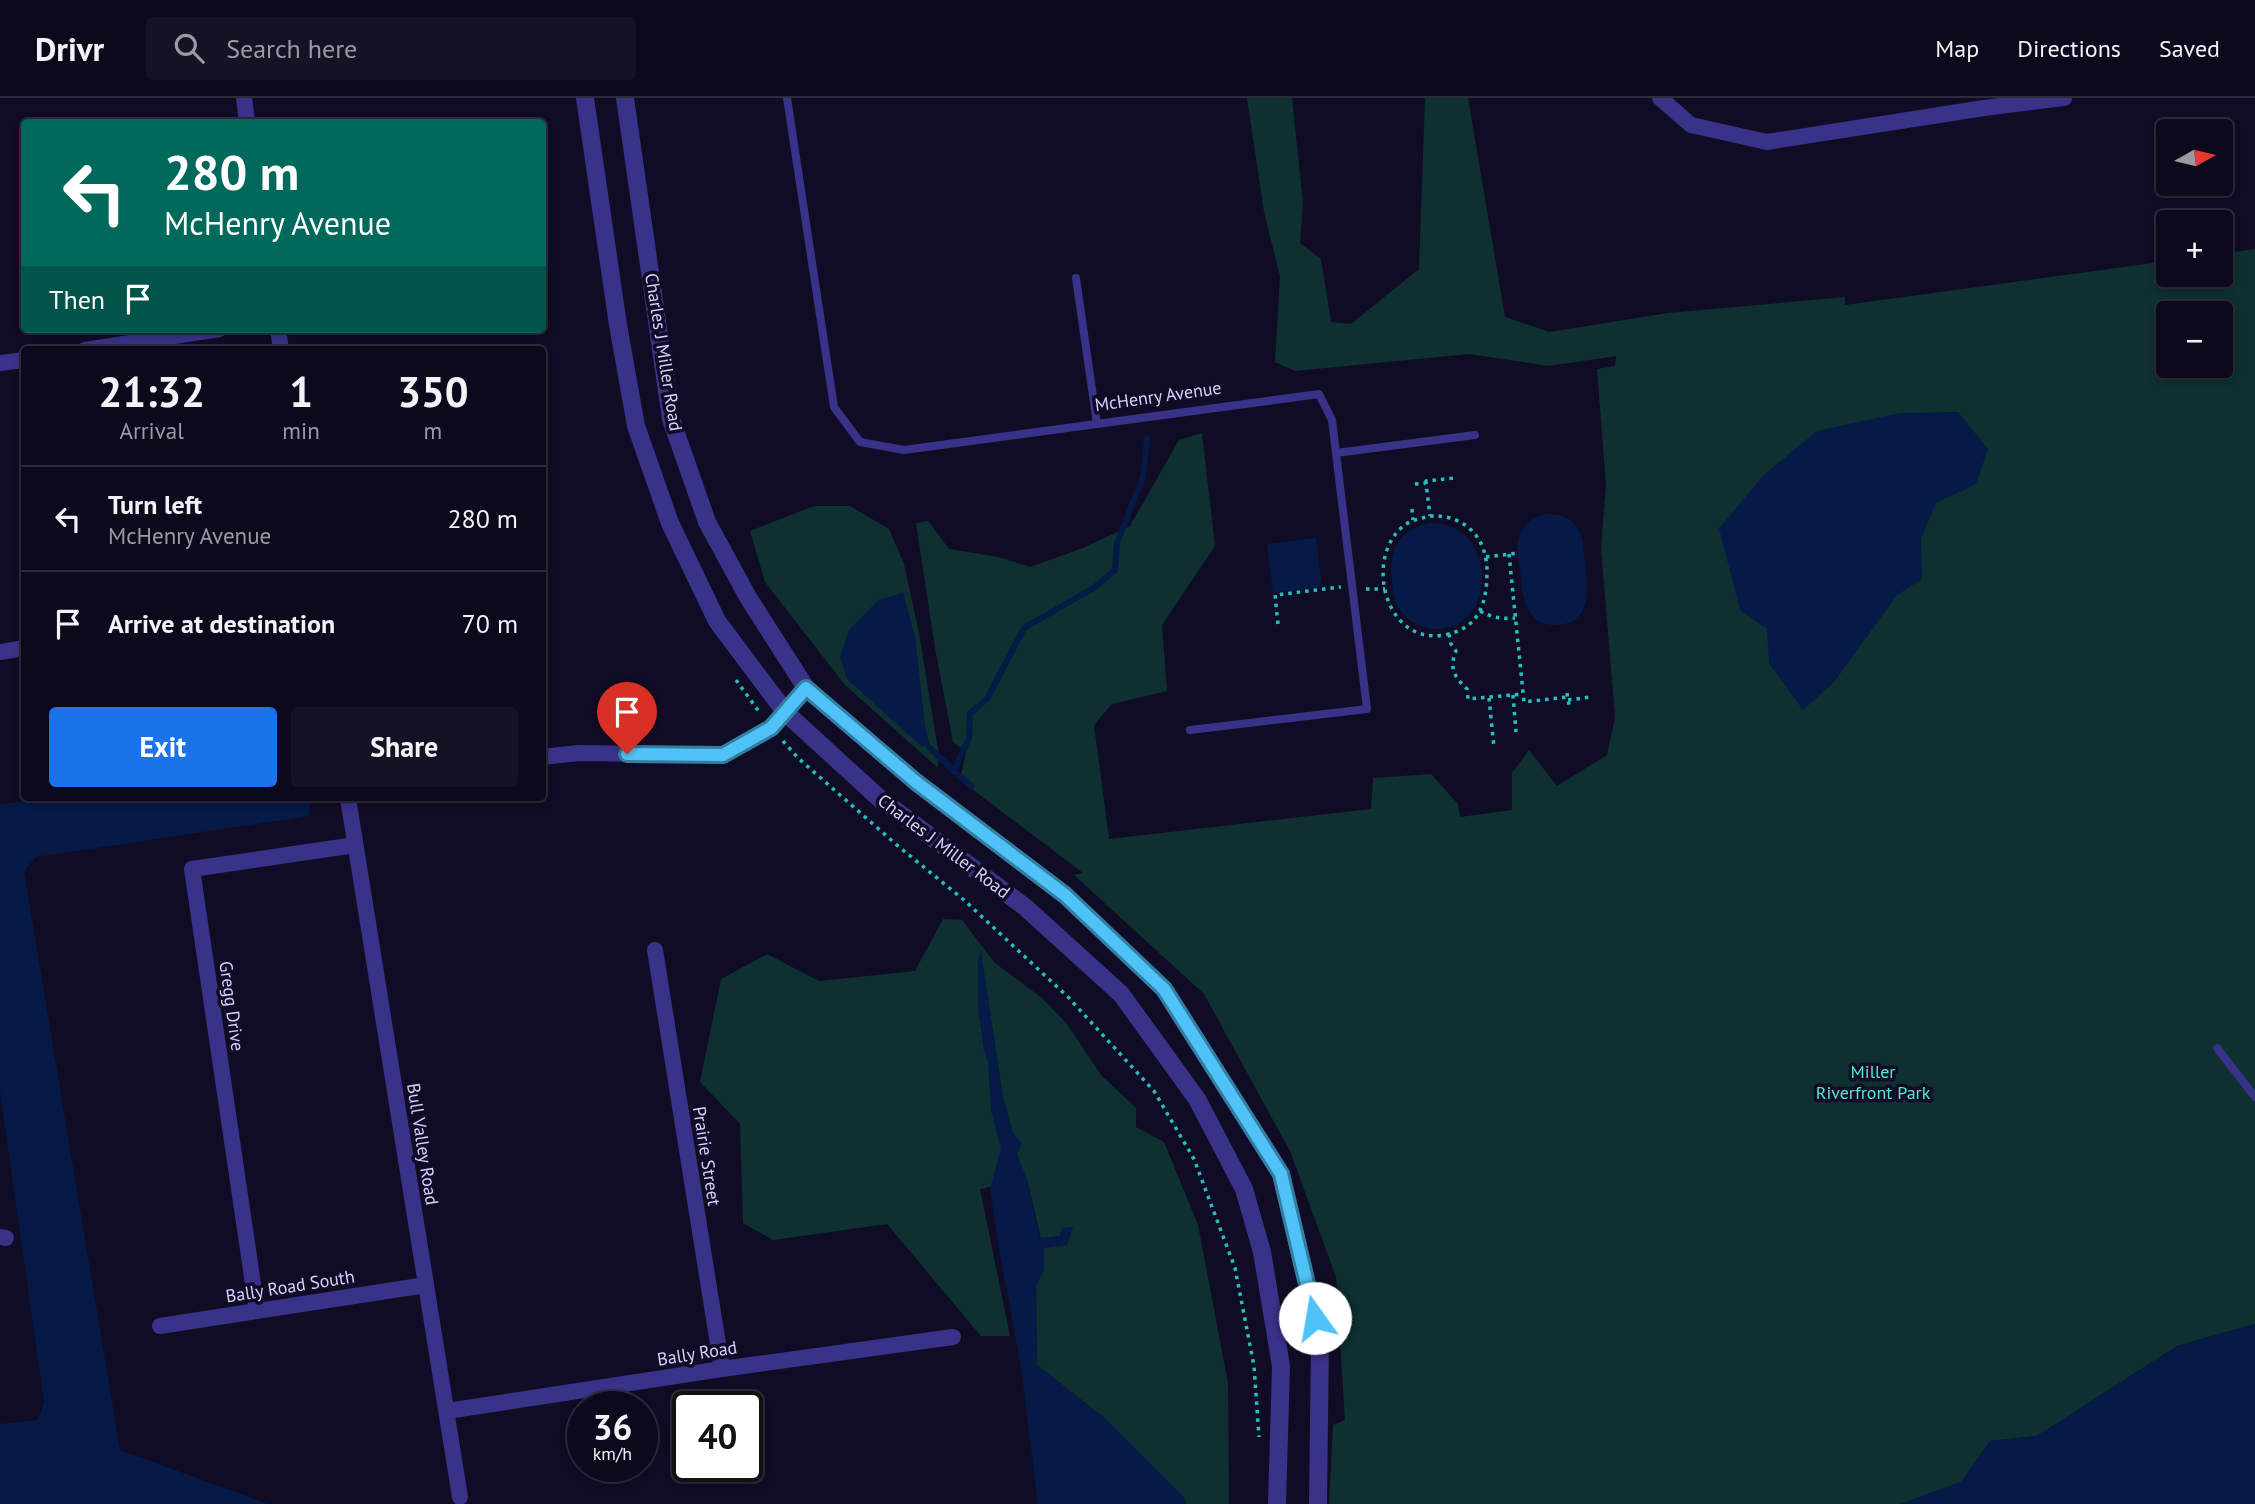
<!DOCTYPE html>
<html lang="en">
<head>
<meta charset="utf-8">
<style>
	:root { --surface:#0d091c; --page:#161225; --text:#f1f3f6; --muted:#9a9aa3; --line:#2d2a3b; --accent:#1a73e8 }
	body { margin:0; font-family:"PT Sans",sans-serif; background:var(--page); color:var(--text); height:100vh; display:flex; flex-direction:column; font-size:26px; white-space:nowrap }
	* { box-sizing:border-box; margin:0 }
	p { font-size:23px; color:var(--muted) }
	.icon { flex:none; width:38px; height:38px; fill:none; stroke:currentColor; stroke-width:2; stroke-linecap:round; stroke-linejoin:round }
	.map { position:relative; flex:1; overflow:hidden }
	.panel { position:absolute; left:21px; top:248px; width:525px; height:455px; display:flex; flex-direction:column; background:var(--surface); border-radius:7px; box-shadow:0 4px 10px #0003,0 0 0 2px var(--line) }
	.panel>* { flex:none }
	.hud { position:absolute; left:21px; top:21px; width:525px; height:214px; border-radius:7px; box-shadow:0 4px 10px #0003,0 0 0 2px var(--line); background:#00695c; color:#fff; overflow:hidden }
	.needle { width:46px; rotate:82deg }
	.fabs { position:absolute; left:2156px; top:21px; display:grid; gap:14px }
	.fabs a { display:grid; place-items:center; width:77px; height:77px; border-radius:7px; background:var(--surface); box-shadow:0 4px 10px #0003,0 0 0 2px var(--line); font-size:35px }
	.speed { position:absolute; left:567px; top:1293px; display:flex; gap:14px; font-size:35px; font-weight:700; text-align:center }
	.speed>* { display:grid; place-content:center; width:91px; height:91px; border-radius:50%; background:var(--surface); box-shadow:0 4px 10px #0003,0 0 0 2px var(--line); line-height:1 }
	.speed small { font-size:18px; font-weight:400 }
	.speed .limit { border:4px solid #111; border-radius:10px; background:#fff; color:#111 }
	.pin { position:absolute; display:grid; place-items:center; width:60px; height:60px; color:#fff; margin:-72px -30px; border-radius:50% 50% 50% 0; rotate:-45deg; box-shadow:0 0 7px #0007 }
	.pin .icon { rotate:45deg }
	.me { position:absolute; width:77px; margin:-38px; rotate:347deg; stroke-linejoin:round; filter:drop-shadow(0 0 5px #0008) }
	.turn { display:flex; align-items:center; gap:24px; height:147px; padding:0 28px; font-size:32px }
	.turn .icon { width:91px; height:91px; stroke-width:2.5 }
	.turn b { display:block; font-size:49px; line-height:60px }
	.then { display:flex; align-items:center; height:66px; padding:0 28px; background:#0003; gap:14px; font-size:26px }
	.eta { display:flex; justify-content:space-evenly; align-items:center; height:119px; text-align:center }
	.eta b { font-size:42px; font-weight:600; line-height:49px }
	.button { display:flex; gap:14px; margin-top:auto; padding:14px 28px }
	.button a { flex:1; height:80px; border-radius:7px; background:var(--accent); color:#fff; font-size:28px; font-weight:600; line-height:80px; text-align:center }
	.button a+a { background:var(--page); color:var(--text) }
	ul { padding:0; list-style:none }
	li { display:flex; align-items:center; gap:21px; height:105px; padding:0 28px; border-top:2px solid var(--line) }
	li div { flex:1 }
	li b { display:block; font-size:26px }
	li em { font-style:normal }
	header { display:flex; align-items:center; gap:42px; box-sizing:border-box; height:98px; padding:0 35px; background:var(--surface); border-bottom:2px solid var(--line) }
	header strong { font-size:33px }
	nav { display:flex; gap:38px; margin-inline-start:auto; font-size:24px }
	.search { width:490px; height:63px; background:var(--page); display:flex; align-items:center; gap:18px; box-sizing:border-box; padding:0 24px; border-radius:7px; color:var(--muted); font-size:26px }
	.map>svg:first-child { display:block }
	.green { fill:#0e3030; fill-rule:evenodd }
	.water { fill:#051a46 }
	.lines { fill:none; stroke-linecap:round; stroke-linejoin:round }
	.stream { stroke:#051a46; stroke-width:6 }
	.path { stroke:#22c1bd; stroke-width:3.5; stroke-dasharray:3.5 5; stroke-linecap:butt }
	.service { stroke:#393289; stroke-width:8 }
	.minor { stroke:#393289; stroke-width:16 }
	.tertiary { stroke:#393289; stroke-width:18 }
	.route-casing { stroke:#337fa1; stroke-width:18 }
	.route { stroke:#4fc3f7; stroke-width:12 }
	.labels { text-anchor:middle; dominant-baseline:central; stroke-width:7; stroke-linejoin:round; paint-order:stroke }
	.street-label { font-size:18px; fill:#d7d0ff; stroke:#110c25 }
	.park-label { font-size:18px; fill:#50ebca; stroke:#110c25 }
</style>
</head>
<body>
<header>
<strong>Drivr</strong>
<div class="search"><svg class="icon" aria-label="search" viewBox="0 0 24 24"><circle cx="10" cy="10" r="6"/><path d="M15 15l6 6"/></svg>Search here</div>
<nav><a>Map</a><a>Directions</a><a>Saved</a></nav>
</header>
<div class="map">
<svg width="2255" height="1406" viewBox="0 0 2255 1406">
	<rect width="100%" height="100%" fill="#110c25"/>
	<!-- green -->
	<g class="green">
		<path d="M1247 0H1292L1303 105 1300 145 1321 161 1331 224 1351 226 1419 171 1425 0H1468L1505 219 1549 234 1668 215 1845 199V207L2168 163V177H2221V156L2255 151V1226L2177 1248 2037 1338 1990 1343 1961 1384 1901 1406H1329L1333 1327 1345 1322 1336 1179 1290 1053 1204 896 1074 777 1083 775 960 682 966 654 953 644 935 550 916 425 928 423 949 451 999 459 1030 469 1083 450 1130 428 1179 342 1202 335 1215 448 1162 527 1167 593 1112 606 1094 627 1109 741 1371 711 1373 680 1431 676 1458 706 1460 719 1512 712V675L1529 652 1557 688 1607 657 1615 619 1601 450 1606 387 1597 271 1615 268 1616 258 1549 268 1469 256 1295 273 1275 264 1280 178 1264 114ZM2168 215H2221V268H2168Z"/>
		<polygon points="814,408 850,408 889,431 904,466 919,535 939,658 938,670 845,587 765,484 750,433"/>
		<polygon points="943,821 962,822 995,865 1042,900 1067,926 1101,977 1136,1010 1136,1029 1164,1044 1198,1127 1228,1285 1229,1406 1186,1406 1184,1399 1107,1322 1037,1267 1036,1188 1044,1172 1044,1150 1060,1138 1041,1141 1027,1081 980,1091 1010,1238 981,1238 887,1126 773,1142 743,1125 740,1026 700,984 721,881 767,856 819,883 915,873"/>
	</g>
	<!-- water -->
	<g class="water">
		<polygon points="1958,314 1988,351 1976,386 1936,405 1921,441 1922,481 1897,497 1834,584 1803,612 1769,565 1767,531 1740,512 1719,430 1765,376 1817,333 1900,315"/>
		<path d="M1546 416C1558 416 1568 418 1575 427 1584 437 1583 451 1585 463 1587 489 1594 525 1556 527 1524 528 1522 495 1520 471 1518 458 1515 446 1521 434 1526 423 1535 419 1546 416Z"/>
		<path d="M1429 425C1498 423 1500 532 1435 531 1423 530 1411 525 1402 515 1395 507 1393 496 1392 485 1389 454 1395 434 1429 425Z"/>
		<polygon points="1316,440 1322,489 1273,495 1267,446"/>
		<polygon points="903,495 915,538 925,627 930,650 921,648 847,581 840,559 849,532 878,502"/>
		<polygon points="42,700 311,700 309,718 36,759 24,773 120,1352 268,1406 0,1406 0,1326 38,1322 44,1304 0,993 0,707"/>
		<polygon points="981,854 1003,998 1013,1035 1022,1045 1017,1056 1027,1081 1040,1140 1059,1138 1062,1130 1073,1129 1067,1147 1044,1150 1044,1172 1036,1188 1037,1267 1107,1322 1184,1399 1186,1406 1038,1406 1021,1269 1000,1156 990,1091 1001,1051 991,1013 988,964 984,953 978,911 978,864"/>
		<polygon points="2255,1226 2255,1406 1901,1406 1961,1384 1990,1343 2037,1338 2177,1248"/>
	</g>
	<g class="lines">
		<!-- stream -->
		<g class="stream">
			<polyline points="930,650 954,673"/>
			<polyline points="971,688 954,673 969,640 970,615 987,601 1024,530 1095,489 1115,472 1117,445 1143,379 1147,341"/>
		</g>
		<!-- path -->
		<g class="path">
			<polyline points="1426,385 1426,383 1454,380"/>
			<polyline points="1415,386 1426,385 1430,418"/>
			<polyline points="1412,411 1413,422"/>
			<path d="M1430 418C1465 416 1487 440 1487 473 1487 504 1480 531 1444 537 1387 547 1364 465 1401 430 1409 422 1420 421 1430 418Z"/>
			<polyline points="1509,456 1524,604 1567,599"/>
			<polyline points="1486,459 1518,455"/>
			<polyline points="1366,491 1385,491"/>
			<path d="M1480 513C1493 520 1501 521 1515 520"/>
			<polyline points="1278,526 1275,497 1341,489"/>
			<path d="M1449 536 1451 546 1456 553C1449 569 1454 579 1467 591L1468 601 1523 596"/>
			<polyline points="736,582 760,615"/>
			<polyline points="1567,595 1569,607"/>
			<polyline points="1513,597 1516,634"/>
			<polyline points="1489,600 1494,650"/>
			<polyline points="1568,602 1591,599"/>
			<polyline points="783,643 798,660 898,748 964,802 1068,899 1154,993 1194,1061 1235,1170 1254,1268 1259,1339"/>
		</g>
		<!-- service -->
		<g class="service">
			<polyline points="787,0 834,309 860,344 904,352 1319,296 1332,322 1367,611 1190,632"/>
			<polyline points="1076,180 1097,326"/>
			<polyline points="1336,355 1475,337"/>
			<polyline points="2217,950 2255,999"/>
		</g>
		<!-- minor -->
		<g class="minor">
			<polyline points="244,0 247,24"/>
			<polyline points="1660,0 1691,27 1767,44 1984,10 2064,0"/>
			<polyline points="278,231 281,252"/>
			<polyline points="85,252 219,231"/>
			<polyline points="0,265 24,262"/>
			<polyline points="0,554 24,550"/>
			<polyline points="542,659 579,655 723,657 771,630 806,590"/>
			<polyline points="348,700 460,1399"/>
			<polyline points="655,852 722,1271"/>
			<polyline points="0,1139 6,1140"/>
			<polyline points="257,1213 192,771 355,747"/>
			<polyline points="160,1228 426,1187"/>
			<polyline points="447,1313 722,1271 953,1239"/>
		</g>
		<!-- tertiary -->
		<g class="tertiary">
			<polyline points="585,0 618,227 636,328 670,425 717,523 786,615 879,700 1025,809 1121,896 1197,1001 1244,1091 1262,1154 1281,1268 1277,1406"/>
			<polyline points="625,0 671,321 707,424 749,501 806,590 916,684 1065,797 1164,891 1281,1076 1320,1241 1318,1406"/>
		</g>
	</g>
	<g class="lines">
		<!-- route casing -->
		<g class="route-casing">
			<polyline id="route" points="627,656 723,657 771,630 806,590 916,684 1065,797 1164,891 1281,1076 1315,1220"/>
		</g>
		<!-- route -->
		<use href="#route" class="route"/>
	</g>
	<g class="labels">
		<!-- street labels -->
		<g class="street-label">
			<text transform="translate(664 254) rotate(81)">Charles J Miller Road</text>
			<text transform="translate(1158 298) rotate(-8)">McHenry Avenue</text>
			<text transform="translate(944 748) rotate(37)">Charles J Miller Road</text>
			<text transform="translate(232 908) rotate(82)">Gregg Drive</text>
			<text transform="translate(423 1046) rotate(81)">Bull Valley Road</text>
			<text transform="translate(707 1058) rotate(81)">Prairie Street</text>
			<text transform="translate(290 1188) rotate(-9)">Bally Road South</text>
			<text transform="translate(697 1255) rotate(-9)">Bally Road</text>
		</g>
		<!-- park labels -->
		<g class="park-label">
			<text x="1873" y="973">Miller<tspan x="1873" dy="21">Riverfront Park</tspan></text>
		</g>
	</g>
</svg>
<div class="fabs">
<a><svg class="needle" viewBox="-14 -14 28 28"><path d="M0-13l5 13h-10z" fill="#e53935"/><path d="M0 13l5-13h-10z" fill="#9a9aa3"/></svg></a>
<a>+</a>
<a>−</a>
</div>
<div class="speed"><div>36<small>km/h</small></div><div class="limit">40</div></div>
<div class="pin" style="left:627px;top:656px;background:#d93025"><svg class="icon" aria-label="arrive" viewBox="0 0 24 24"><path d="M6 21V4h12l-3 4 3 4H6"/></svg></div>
<svg class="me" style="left:1315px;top:1220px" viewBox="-20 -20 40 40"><circle r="19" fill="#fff"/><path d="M0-13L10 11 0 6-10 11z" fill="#4fc3f7"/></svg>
<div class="hud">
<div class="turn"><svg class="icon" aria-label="left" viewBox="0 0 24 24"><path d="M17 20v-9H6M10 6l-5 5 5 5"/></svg><div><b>280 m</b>McHenry Avenue</div></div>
<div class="then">Then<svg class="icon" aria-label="arrive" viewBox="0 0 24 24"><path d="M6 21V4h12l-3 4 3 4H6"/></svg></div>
</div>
<section class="panel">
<div class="eta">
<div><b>21:32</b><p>Arrival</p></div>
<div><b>1</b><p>min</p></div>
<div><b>350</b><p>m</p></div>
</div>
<ul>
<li><svg class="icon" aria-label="left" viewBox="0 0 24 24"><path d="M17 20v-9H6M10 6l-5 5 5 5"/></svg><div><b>Turn left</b><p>McHenry Avenue</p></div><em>280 m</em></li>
<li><svg class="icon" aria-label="arrive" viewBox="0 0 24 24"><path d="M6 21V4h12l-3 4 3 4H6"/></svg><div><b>Arrive at destination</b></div><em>70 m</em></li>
</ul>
<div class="button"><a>Exit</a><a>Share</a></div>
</section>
</div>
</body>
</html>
